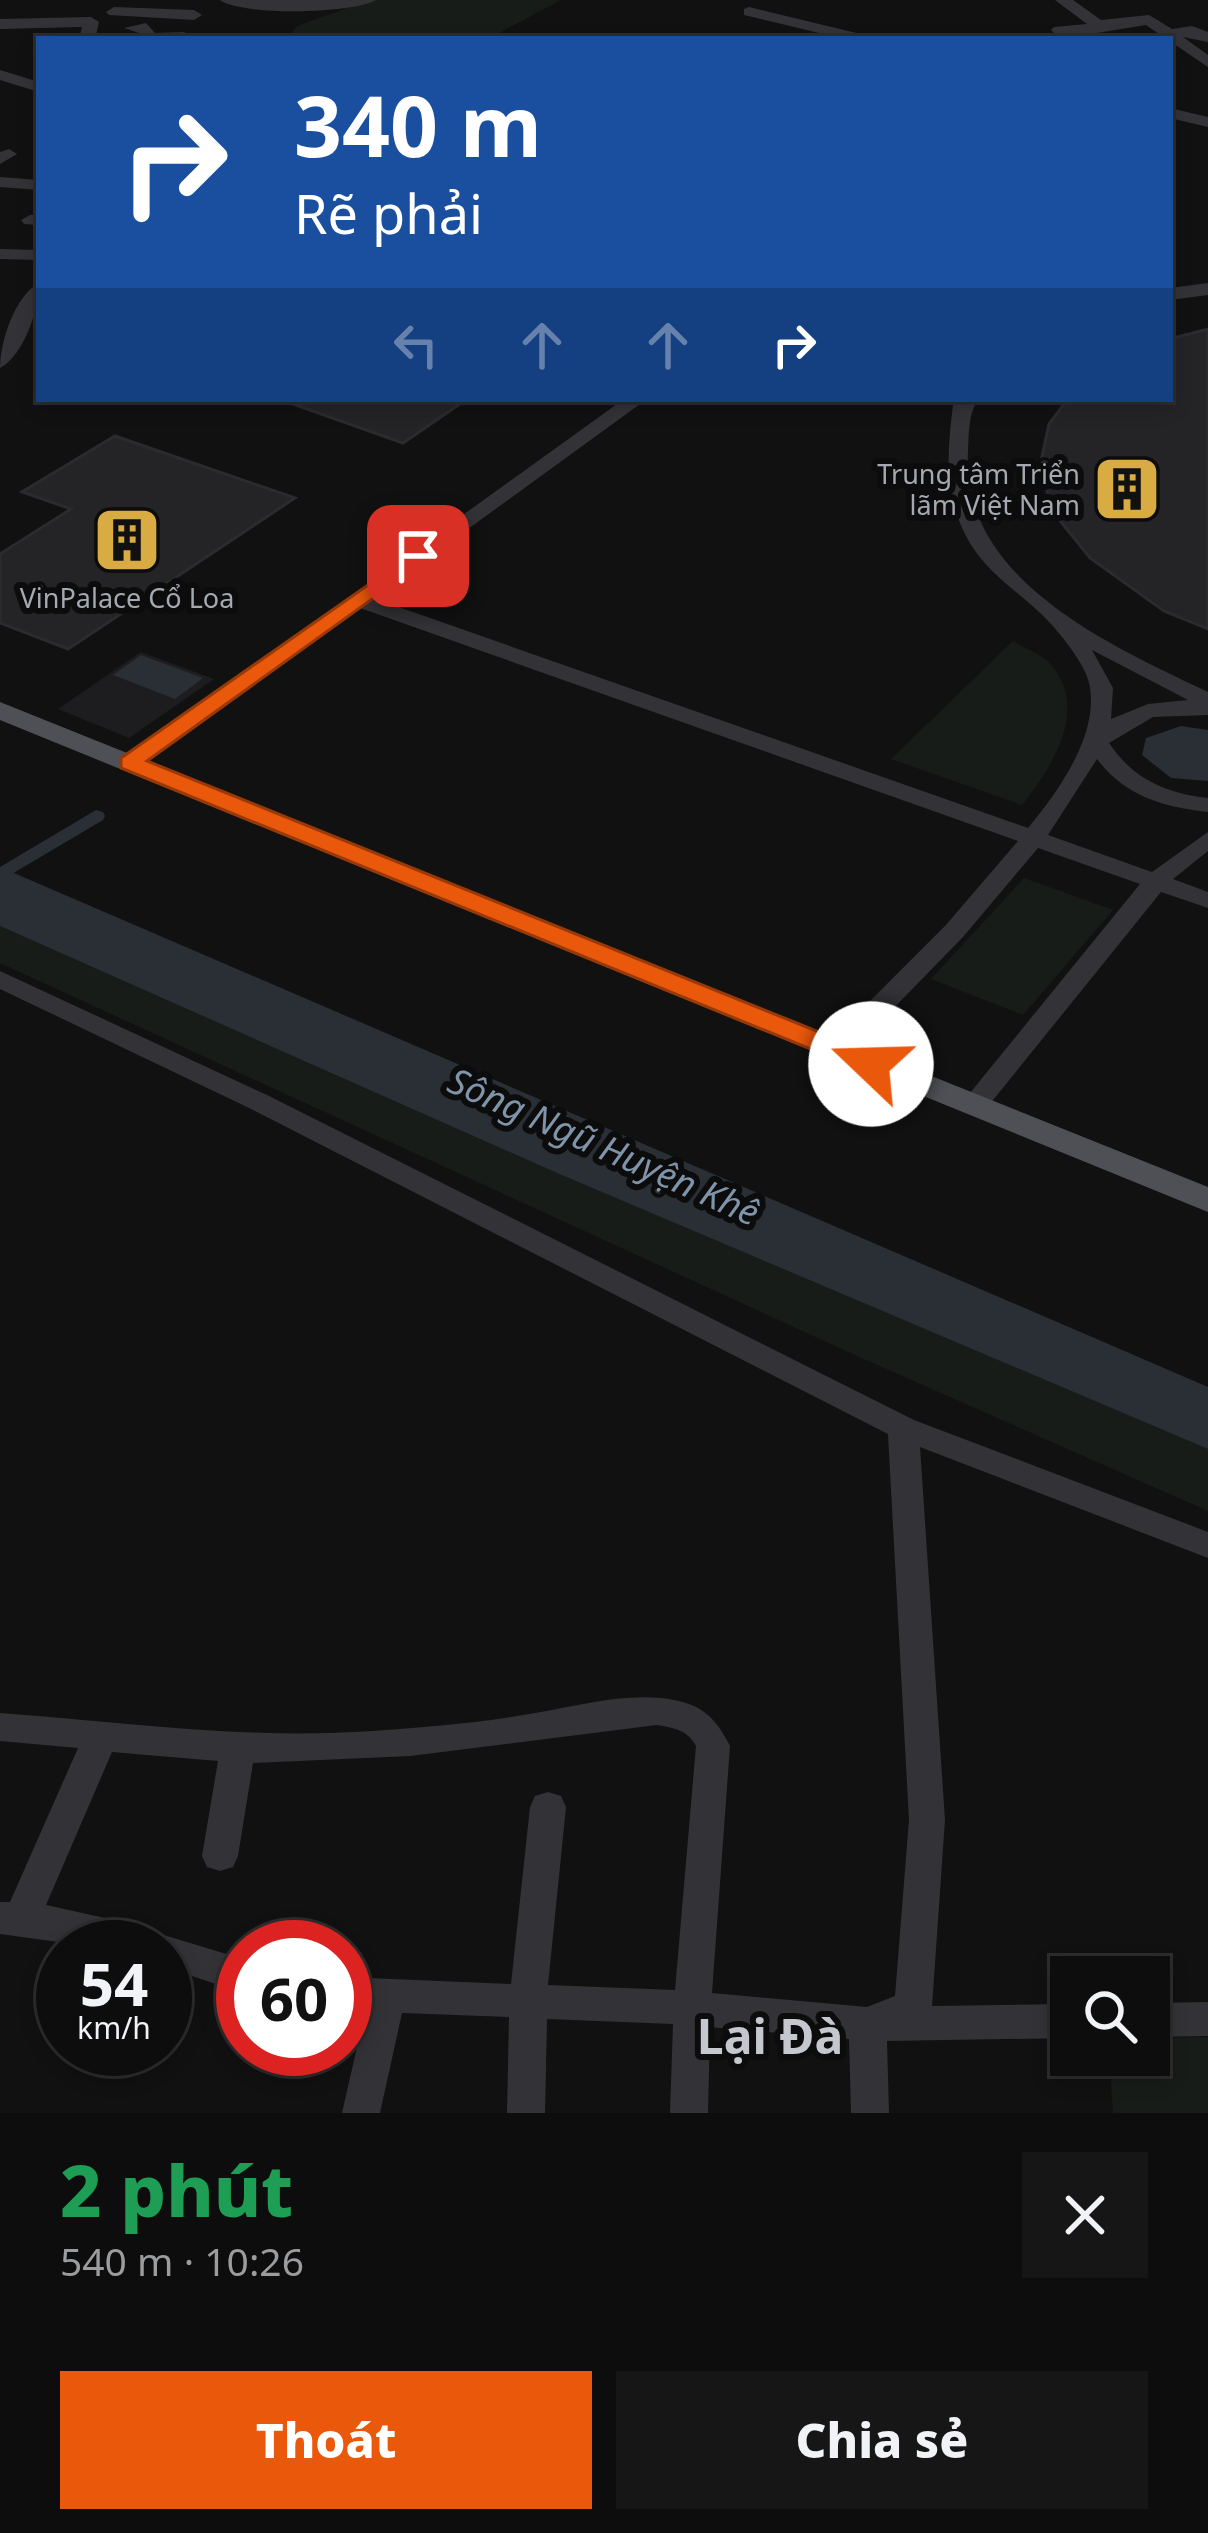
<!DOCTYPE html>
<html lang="vi">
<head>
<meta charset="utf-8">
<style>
	:root { --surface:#0d0d0e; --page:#161617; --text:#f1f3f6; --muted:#9a9c9e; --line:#2d2d2e; --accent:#ea580c }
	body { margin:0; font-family:"Noto Sans",sans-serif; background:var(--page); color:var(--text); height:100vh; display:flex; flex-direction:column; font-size:45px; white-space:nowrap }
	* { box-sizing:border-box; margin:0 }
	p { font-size:39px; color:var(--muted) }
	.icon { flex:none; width:66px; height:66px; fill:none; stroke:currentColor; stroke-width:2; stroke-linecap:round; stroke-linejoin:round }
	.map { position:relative; height:2113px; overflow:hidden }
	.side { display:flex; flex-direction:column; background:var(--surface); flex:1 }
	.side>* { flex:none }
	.hud { position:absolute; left:36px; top:36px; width:1137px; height:366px; border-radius:0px; box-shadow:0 6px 18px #0003,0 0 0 3px var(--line); background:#1a4fa0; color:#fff; overflow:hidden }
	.buttons { position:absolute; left:1050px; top:1956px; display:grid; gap:24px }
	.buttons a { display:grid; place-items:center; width:120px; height:120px; border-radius:0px; background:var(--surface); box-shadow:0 6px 18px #0003,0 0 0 3px var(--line); font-size:60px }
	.speed { position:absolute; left:36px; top:1920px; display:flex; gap:24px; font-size:60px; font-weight:700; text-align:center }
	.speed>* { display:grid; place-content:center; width:156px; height:156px; border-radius:50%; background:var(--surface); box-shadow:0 6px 18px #0003,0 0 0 3px var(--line); line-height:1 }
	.speed small { font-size:30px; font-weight:400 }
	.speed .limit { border:18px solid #d22; background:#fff; color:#111 }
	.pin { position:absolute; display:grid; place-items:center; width:102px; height:102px; color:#fff; margin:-51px; border-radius:24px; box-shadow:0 6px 18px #0006 }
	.me { position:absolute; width:132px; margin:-66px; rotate:291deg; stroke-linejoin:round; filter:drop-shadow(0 0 9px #0008) }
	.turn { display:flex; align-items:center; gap:42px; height:252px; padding:0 60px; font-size:54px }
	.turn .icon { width:156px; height:156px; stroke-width:2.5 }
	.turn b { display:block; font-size:84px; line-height:102px }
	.lanes { display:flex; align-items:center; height:114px; padding:0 60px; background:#0003; justify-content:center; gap:60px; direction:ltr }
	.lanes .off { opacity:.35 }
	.round { display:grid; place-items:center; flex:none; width:126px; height:126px; border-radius:0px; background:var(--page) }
	.head { display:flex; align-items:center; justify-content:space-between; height:204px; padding:0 60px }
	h1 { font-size:72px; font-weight:800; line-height:90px; color:#1e9e55 }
	.primary-button { display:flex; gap:24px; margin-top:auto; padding:24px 60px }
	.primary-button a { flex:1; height:138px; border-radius:0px; background:var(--accent); color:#fff; font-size:48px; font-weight:800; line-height:138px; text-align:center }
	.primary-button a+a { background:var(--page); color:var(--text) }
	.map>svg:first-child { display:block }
	.built { fill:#1d1d1f }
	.green { fill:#181c19 }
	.water { fill:#292f34 }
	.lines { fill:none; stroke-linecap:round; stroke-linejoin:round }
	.canal { fill:#292f34; fill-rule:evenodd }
	.building { fill:#242426; stroke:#2b2b2e; stroke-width:3 }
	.minor { fill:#333337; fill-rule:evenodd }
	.major { fill:#4f5055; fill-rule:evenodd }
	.route { fill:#ea580c; stroke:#983908; stroke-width:3 }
	.labels { text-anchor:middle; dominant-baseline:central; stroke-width:12; stroke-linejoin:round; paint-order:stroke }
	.far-poi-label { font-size:27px; fill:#a4a8b1; stroke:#0c0c0d; text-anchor:end }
	.water-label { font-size:36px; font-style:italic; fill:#7f94a8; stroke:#0c0c0d }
	.near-quarter-label { font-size:48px; font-weight:bold; fill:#c5c7ce; stroke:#0c0c0d }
</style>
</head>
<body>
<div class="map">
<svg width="1208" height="2113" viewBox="0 0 1208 2113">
	<rect width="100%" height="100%" fill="#111112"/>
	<!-- built -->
	<polygon class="built" points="141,652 214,679 129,738 58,709"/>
	<!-- green -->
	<g class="green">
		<polygon points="369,0 561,0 488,39 288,39 297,26"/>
		<path d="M1013 641C1025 648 1045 656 1053 667 1089 711 1050 770 1022 805L891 759Z"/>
		<polygon points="1024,878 1113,910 1023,1015 931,979"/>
		<polygon points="0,926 557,1173 1208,1449 1208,1511 857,1356 0,963"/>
		<polygon points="1208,2037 1208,2113 1113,2113 1109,2055 1149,2055 1149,2038"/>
	</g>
	<!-- water -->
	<g class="water">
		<polygon points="141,655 203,678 175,699 113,675"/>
		<polygon points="1181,726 1208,730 1208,781 1171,778 1142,755 1146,738"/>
		<polygon points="0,867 1208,1387 1208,1449 557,1173 0,926"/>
	</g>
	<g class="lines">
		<!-- canal -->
		<polygon class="canal" points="96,810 103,812 105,816 103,820 0,881 0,867"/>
	</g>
	<!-- building -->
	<g class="building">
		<polygon points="1208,329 1208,629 1164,611 1090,558 1053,512 1040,466 1049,424 1068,399 1170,399 1170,339"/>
		<polygon points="279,399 467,399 403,443"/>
		<polygon points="115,436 295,498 68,649 0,623 0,554 71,509 22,492"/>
	</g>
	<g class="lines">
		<!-- minor -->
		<g class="minor">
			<path d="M220 0H376C352 14 242 16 220 0Z"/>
			<polygon points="1055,0 1073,0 1101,20 1149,15 1172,29 1192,26 1208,32 1208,42 1183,37 1208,55 1208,67 1146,25 1060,39 1051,30 1054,27 1087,24"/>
			<polygon points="114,7 194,10 202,15 194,20 109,15 106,12"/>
			<polygon points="749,7 869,36 872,39 844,39 744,15 744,9"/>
			<polygon points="0,19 91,17 99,22 95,39 79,39 82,27 0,29"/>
			<polygon points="146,23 155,33 184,32 192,37 141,39 139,33 124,28"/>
			<polygon points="0,70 39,82 39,92 0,80"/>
			<polygon points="1170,108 1208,117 1208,127 1170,118"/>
			<polygon points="9,149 17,154 0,164 0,152"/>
			<polygon points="0,177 39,180 39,190 0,187"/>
			<polygon points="30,215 39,215 39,225 24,224 21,220"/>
			<polygon points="0,249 39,250 39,260 0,259"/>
			<path d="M39 283C39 309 24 355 0 368 0 341 15 296 39 283Z"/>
			<polygon points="1208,283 1208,295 1170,300 1170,288"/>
			<path d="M624 399H647L373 598 1028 828C1057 793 1098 737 1090 688 1088 668 1065 640 1052 625 1019 589 980 573 960 523 944 483 948 447 953 405L958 399H979C968 412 969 435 968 452 960 580 1112 646 1208 692V715L1153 717 1109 743C1134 780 1166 793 1208 798V812C1163 807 1125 796 1097 759L1048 835 1152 872 1208 832V851L1173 879 1208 892V908L1161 892 985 1110 975 1113 961 1104 1140 884 1038 848 963 937 847 1056 837 1059 824 1050 827 1044 945 926 1018 841 360 608 138 768H122L118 763ZM1092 650 1188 700 1148 704 1111 719 1113 688Z"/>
			<path d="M0 971 267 1095 914 1420 1208 1532V1558L920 1447 945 1820 932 2006 1071 2004V2038L887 2041 889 2113H851L849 2039 710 2027 708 2113H670L673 2024 547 2019 545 2113H507L509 2017 402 2013 380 2113H342L365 2012 345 2011V1977L511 1984 530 1807 535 1796 548 1792 561 1796 566 1807 548 1985 675 1990 696 1746C688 1730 674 1728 657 1725L410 1756 253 1763 238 1856 233 1867 220 1871 207 1867 202 1856 218 1761 112 1752 46 1905 114 1920 243 1959V1993L165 1967V1947H95L0 1934V1902H10L78 1748 0 1741V1713C124 1722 246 1740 372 1731 426 1727 481 1723 535 1713 576 1706 619 1694 661 1698 698 1702 714 1714 730 1746L712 1993 867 2007 895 1996 909 1820 888 1434 247 1107 0 989Z"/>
			<polygon points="1208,2002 1208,2036 1149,2037 1149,2003"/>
		</g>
		<!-- major -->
		<polygon class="major" points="0,702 1208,1187 1208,1212 0,720"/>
	</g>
	<!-- route -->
	<polygon class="route" points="418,550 428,556 425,561 147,761 881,1057 885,1064 881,1070 862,1070 121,768 121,758"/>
	<!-- icons -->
	<defs>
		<g id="building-square" transform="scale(3.45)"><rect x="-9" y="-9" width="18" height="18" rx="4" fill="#d9ab43" stroke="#0c0c0d"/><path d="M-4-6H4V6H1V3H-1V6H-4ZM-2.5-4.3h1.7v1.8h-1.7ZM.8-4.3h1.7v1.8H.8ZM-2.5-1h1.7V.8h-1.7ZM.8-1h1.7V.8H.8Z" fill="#111"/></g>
	</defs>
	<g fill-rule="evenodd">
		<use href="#building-square" x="1127" y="489"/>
		<use href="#building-square" x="127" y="540"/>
	</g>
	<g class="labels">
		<!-- far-poi labels -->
		<g class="far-poi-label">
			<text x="1080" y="473">Trung tâm Triển<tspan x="1080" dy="31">lãm Việt Nam</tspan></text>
			<text x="127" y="597" text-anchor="middle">VinPalace Cổ Loa</text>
		</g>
		<!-- water labels -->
		<g class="water-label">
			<text transform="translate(604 1146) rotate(24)">Sông Ngũ Huyện Khê</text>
		</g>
		<!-- near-quarter labels -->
		<g class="near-quarter-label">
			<text x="770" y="2035">Lại Đà</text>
		</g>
	</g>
</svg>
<div class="buttons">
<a><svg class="icon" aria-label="search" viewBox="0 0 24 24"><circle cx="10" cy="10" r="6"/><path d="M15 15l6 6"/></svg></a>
</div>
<div class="speed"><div>54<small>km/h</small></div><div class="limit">60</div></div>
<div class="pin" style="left:418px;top:556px;background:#d93025"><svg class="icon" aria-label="arrive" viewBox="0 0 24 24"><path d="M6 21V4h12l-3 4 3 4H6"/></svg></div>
<svg class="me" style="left:871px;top:1064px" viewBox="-20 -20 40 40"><circle r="19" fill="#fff"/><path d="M0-13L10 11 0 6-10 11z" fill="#ea580c"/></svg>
<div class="hud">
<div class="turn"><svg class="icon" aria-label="right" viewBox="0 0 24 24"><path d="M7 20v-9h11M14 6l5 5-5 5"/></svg><div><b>340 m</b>Rẽ phải</div></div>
<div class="lanes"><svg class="icon off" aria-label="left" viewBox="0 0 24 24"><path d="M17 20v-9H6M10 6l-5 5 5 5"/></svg><svg class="icon off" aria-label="ahead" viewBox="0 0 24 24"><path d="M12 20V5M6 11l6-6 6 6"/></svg><svg class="icon off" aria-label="ahead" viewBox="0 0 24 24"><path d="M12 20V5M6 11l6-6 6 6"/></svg><svg class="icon" aria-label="right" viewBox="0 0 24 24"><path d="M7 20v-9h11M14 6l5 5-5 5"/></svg></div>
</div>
</div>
<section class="side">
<div class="head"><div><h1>2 phút</h1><p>540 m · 10:26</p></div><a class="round"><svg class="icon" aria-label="close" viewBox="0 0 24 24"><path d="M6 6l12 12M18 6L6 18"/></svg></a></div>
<div class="primary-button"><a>Thoát</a><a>Chia sẻ</a></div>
</section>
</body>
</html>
